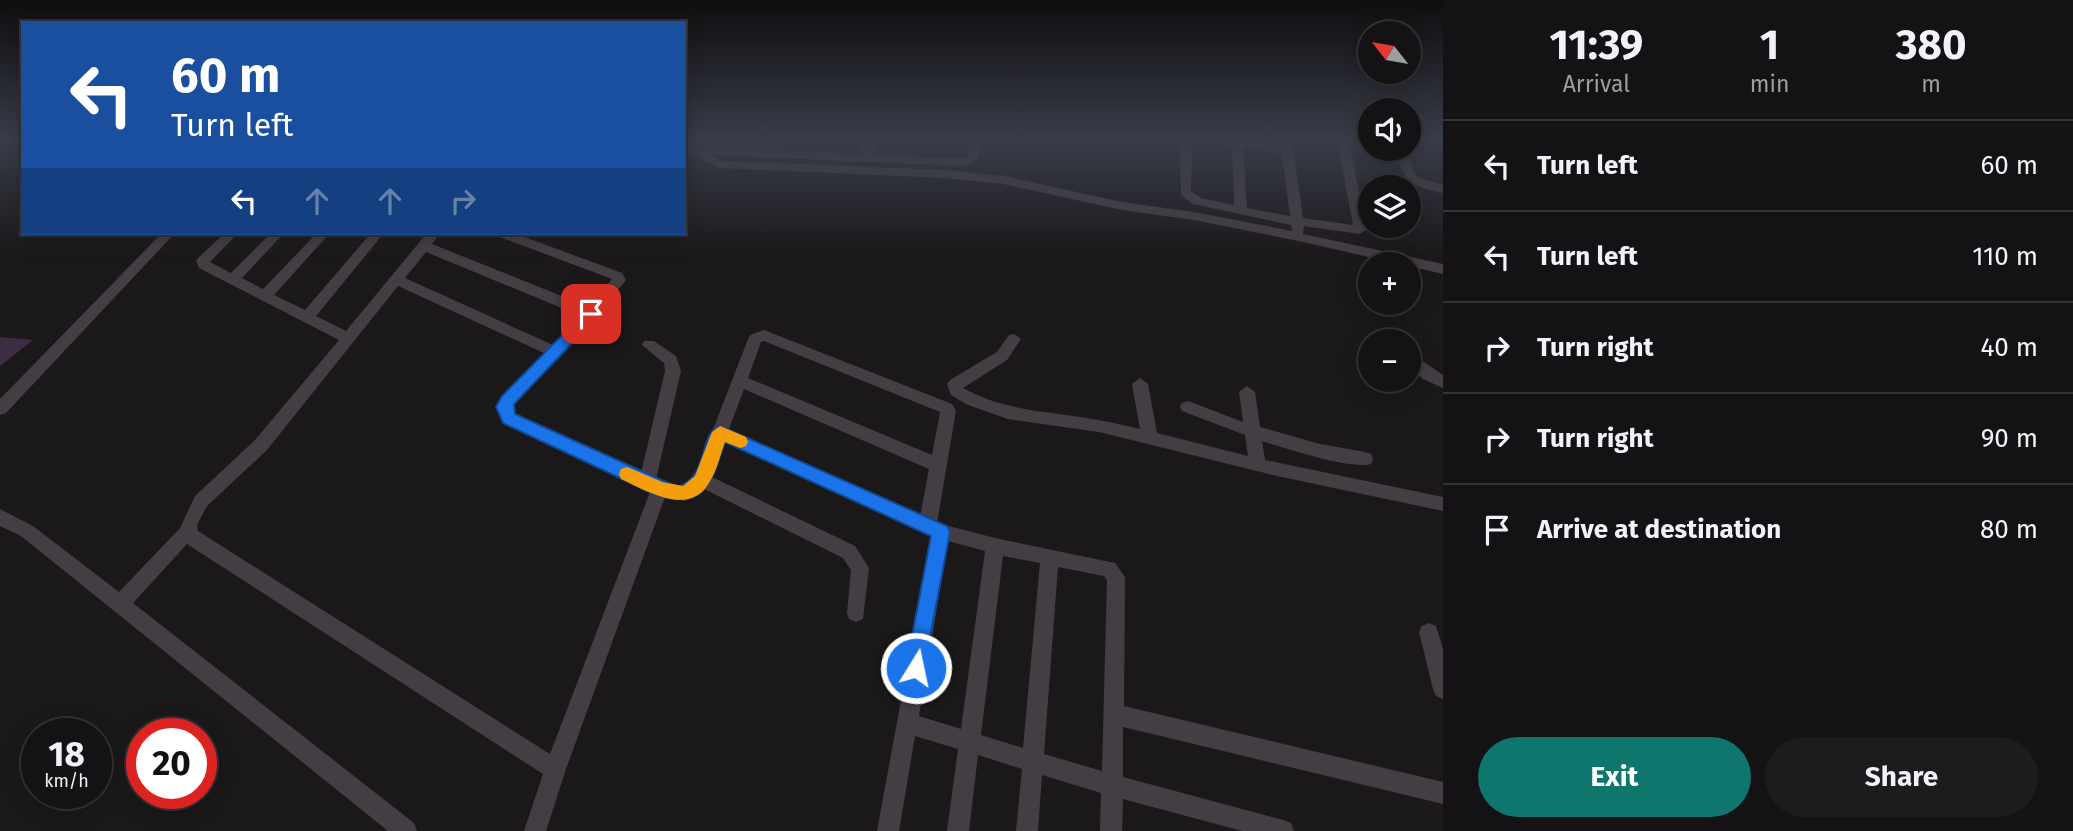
<!DOCTYPE html>
<html lang="en">
<head>
<meta charset="utf-8">
<style>
	:root { --surface:#141214; --page:#1d1b1d; --text:#f1f3f6; --muted:#9d9ea0; --line:#333234; --accent:#0f766e }
	body { margin:0; font-family:"Fira Sans",sans-serif; background:var(--page); color:var(--text); height:100vh; display:flex; flex-direction:column; font-size:26px; white-space:nowrap }
	* { box-sizing:border-box; margin:0 }
	p { font-size:23px; color:var(--muted) }
	.icon { flex:none; width:38px; height:38px; fill:none; stroke:currentColor; stroke-width:2; stroke-linecap:round; stroke-linejoin:round }
	.map { position:relative; flex:1; overflow:hidden }
	.panel { display:flex; flex-direction:column; background:var(--surface); width:630px }
	.panel>* { flex:none }
	.banner { position:absolute; left:21px; top:21px; width:665px; height:214px; border-radius:0px; box-shadow:0 4px 18px #0003,0 0 0 2px var(--line); background:#1a4fa0; color:#fff; overflow:hidden }
	.needle { width:46px; rotate:301deg }
	.tools { position:absolute; left:1358px; top:21px; display:grid; gap:14px }
	.tools a { display:grid; place-items:center; width:63px; height:63px; border-radius:50%; background:var(--surface); box-shadow:0 4px 18px #0003,0 0 0 2px var(--line); font-size:35px }
	.speed { position:absolute; left:21px; top:718px; display:flex; gap:14px; font-size:35px; font-weight:700; text-align:center }
	.speed>* { display:grid; place-content:center; width:91px; height:91px; border-radius:50%; background:var(--surface); box-shadow:0 4px 18px #0003,0 0 0 2px var(--line); line-height:1 }
	.speed small { font-size:18px; font-weight:400 }
	.speed .limit { border:10px solid #d22; background:#fff; color:#111 }
	.pin { position:absolute; display:grid; place-items:center; width:60px; height:60px; color:#fff; margin:-30px; border-radius:14px; box-shadow:0 4px 10px #0006 }
	.me { position:absolute; width:77px; margin:-38px; rotate:10deg; stroke-linejoin:round; filter:drop-shadow(0 0 5px #0008) }
	.turn { display:flex; align-items:center; gap:24px; height:147px; padding:0 35px; font-size:32px }
	.turn .icon { width:91px; height:91px; stroke-width:2.5 }
	.turn b { display:block; font-size:49px; line-height:60px }
	.lanes { display:flex; align-items:center; height:66px; padding:0 35px; background:#0003; justify-content:center; gap:35px; direction:ltr }
	.lanes .off { opacity:.35 }
	.eta { display:flex; justify-content:space-evenly; align-items:center; height:119px; text-align:center }
	.eta b { font-size:42px; font-weight:700; line-height:49px }
	.button { display:flex; gap:14px; margin-top:auto; padding:14px 35px }
	.button a { flex:1; height:80px; border-radius:42px; background:var(--accent); color:#fff; font-size:28px; font-weight:700; line-height:80px; text-align:center }
	.button a+a { background:var(--page); color:var(--text) }
	ul { padding:0; list-style:none }
	li { display:flex; align-items:center; gap:21px; height:91px; padding:0 35px; border-top:2px solid var(--line) }
	li div { flex:1 }
	li b { display:block; font-size:26px }
	li em { font-style:normal }
	main { display:flex; flex:1; min-height:0 }
	.map>svg:first-child { display:block }
	.water { fill:#3d2d41 }
	.lines { fill:none; stroke-linecap:round; stroke-linejoin:round }
	.minor { fill:#453d44; fill-rule:evenodd }
	.route { fill:#1a73e8; stroke:#114b97; stroke-width:2 }
	.slow { fill:#f59e0b }
</style>
</head>
<body>
<main>
<div class="map">
<svg width="1443" height="831" viewBox="0 0 1443 831">
	<rect width="100%" height="100%" fill="#1b181a"/>
	<!-- water -->
	<polygon class="water" points="0,337 33,340 0,366"/>
	<g class="lines">
		<!-- minor -->
		<g class="minor">
			<polygon points="0,139 23,139 23,144 0,142"/>
			<path d="M862 139H874V155L963 158 967 157 970 139H982L978 159 965 166 711 155 722 161 945 170 1003 176 1122 202 1194 212 1292 231 1291 225 1193 204 1181 195 1180 139H1192L1191 191 1201 198 1234 205 1232 145 1214 141 1212 139H1243L1281 146 1280 139H1292L1303 218 1353 225 1337 139H1349L1366 230 1360 234 1304 226 1303 234 1443 264V274L1299 241 1194 220 1122 210 1003 184 945 178 720 168 704 161 699 154 684 153V147L862 154ZM1243 147 1282 153 1290 216 1247 208Z"/>
			<polygon points="1357,139 1370,139 1370,143 1359,141"/>
			<path d="M1394 149H1406L1416 177 1443 185V193C1409 186 1405 182 1394 149Z"/>
			<polygon points="162,233 175,233 6,413 0,415 0,399"/>
			<path d="M225 233H238L210 262 231 273 271 233H284L242 278 263 289 317 233H330L274 295 305 310 371 233H384L316 316 346 331 427 233H440L432 244 589 307 612 279 497 236 496 233H514L622 273 626 280 596 318 512 407 515 415 641 473 665 371 664 363 642 345 644 341H654L676 356 681 371 656 479 682 486 695 476 748 339 750 335 764 330 952 404 956 411 937 523 995 538 1115 563 1125 577 1124 706 1443 782V804L1123 727V777L1283 820 1291 823 1294 831H1242L1123 799 1122 831H1100L1101 793 1042 775 1038 831H1016L1022 769 978 755 969 831H947L958 749 915 736 899 831H877L931 537 725 441 712 477 855 546 869 568 863 619 856 622 849 619 847 613 851 570 843 558 704 489 685 501 665 497 566 769 546 831H524L543 774 187 544 133 603 414 823 417 831H388L21 536 0 526V509L33 526 119 592 180 528 195 496 255 440 339 340 199 268 196 261 198 258ZM426 252 581 316 553 345 405 278ZM398 286 544 353 498 403 496 407 503 423 650 492 550 754 198 531 197 525 207 506 267 450ZM764 341 940 412 932 455 748 378 761 342ZM744 389 929 469 920 517 729 429ZM948 541 985 551 961 729 919 716ZM1003 556 1040 563 1023 748 981 735ZM1058 567 1104 576 1107 580 1102 771 1044 754Z"/>
			<path d="M1014 334 1021 339 1007 360 963 388C1001 409 1039 411 1080 417 1101 420 1120 424 1140 429L1132 384 1140 378 1148 384 1157 433 1248 456 1245 435 1182 411 1180 407 1182 403 1188 401 1243 422 1239 392 1247 386 1255 392 1260 427 1320 444 1365 452 1371 454 1373 459 1371 464C1351 470 1284 448 1262 441L1265 460 1443 497V511L1277 476 1099 432 1008 419 968 405 951 395 947 384 950 380 997 352 1009 335Z"/>
			<polygon points="1409,352 1443,375 1443,388 1423,379 1409,366"/>
			<polygon points="1429,623 1436,626 1443,649 1443,699 1436,696 1433,689 1419,632 1422,626"/>
		</g>
	</g>
	<!-- sky -->
	<linearGradient id="sky" x2="0" y2="1"><stop stop-color="#0f0d0e"/><stop offset="0.55" stop-color="#393d49"/><stop offset="1" stop-color="#393d49" stop-opacity="0"/></linearGradient>
	<rect width="1443" height="255" fill="url(#sky)"/>
	<!-- route -->
	<path class="route" d="M591 309 596 311V318L514 404 515 414 677 487C710 478 698 433 720 426L947 526 950 532 923 675 916 678 909 675 906 668 931 536 725 442C710 483 706 512 654 494L503 423 496 407 502 396 586 311Z"/>
	<!-- slow -->
	<path class="slow" d="M720 426 746 437 748 442 746 446 740 448 725 442C720 455 717 471 709 483 689 517 647 491 621 479L619 474 621 469 627 467 662 482 683 486 695 476 712 432Z"/>
</svg>
<div class="tools">
<a><svg class="needle" viewBox="-14 -14 28 28"><path d="M0-13l5 13h-10z" fill="#e53935"/><path d="M0 13l5-13h-10z" fill="#9d9ea0"/></svg></a>
<a><svg class="icon" aria-label="sound" viewBox="0 0 24 24"><path d="M4 9h4l5-4v14l-5-4H4zM17 9q2 3 0 6"/></svg></a>
<a><svg class="icon" aria-label="layers" viewBox="0 0 24 24"><path d="M12 4l9 5-9 5-9-5zM3 14l9 5 9-5"/></svg></a>
<a>+</a>
<a>−</a>
</div>
<div class="speed"><div>18<small>km/h</small></div><div class="limit">20</div></div>
<div class="pin" style="left:591px;top:314px;background:#d93025"><svg class="icon" aria-label="arrive" viewBox="0 0 24 24"><path d="M6 21V4h12l-3 4 3 4H6"/></svg></div>
<svg class="me" style="left:916px;top:668px" viewBox="-20 -20 40 40"><circle r="17" fill="#1a73e8" stroke="#fff" stroke-width="3"/><path d="M0-11L8 9 0 5-8 9z" fill="#fff"/></svg>
<div class="banner">
<div class="turn"><svg class="icon" aria-label="left" viewBox="0 0 24 24"><path d="M17 20v-9H6M10 6l-5 5 5 5"/></svg><div><b>60 m</b>Turn left</div></div>
<div class="lanes"><svg class="icon" aria-label="left" viewBox="0 0 24 24"><path d="M17 20v-9H6M10 6l-5 5 5 5"/></svg><svg class="icon off" aria-label="ahead" viewBox="0 0 24 24"><path d="M12 20V5M6 11l6-6 6 6"/></svg><svg class="icon off" aria-label="ahead" viewBox="0 0 24 24"><path d="M12 20V5M6 11l6-6 6 6"/></svg><svg class="icon off" aria-label="right" viewBox="0 0 24 24"><path d="M7 20v-9h11M14 6l5 5-5 5"/></svg></div>
</div>
</div>
<section class="panel">
<div class="eta">
<div><b>11:39</b><p>Arrival</p></div>
<div><b>1</b><p>min</p></div>
<div><b>380</b><p>m</p></div>
</div>
<ul>
<li><svg class="icon" aria-label="left" viewBox="0 0 24 24"><path d="M17 20v-9H6M10 6l-5 5 5 5"/></svg><div><b>Turn left</b></div><em>60 m</em></li>
<li><svg class="icon" aria-label="left" viewBox="0 0 24 24"><path d="M17 20v-9H6M10 6l-5 5 5 5"/></svg><div><b>Turn left</b></div><em>110 m</em></li>
<li><svg class="icon" aria-label="right" viewBox="0 0 24 24"><path d="M7 20v-9h11M14 6l5 5-5 5"/></svg><div><b>Turn right</b></div><em>40 m</em></li>
<li><svg class="icon" aria-label="right" viewBox="0 0 24 24"><path d="M7 20v-9h11M14 6l5 5-5 5"/></svg><div><b>Turn right</b></div><em>90 m</em></li>
<li><svg class="icon" aria-label="arrive" viewBox="0 0 24 24"><path d="M6 21V4h12l-3 4 3 4H6"/></svg><div><b>Arrive at destination</b></div><em>80 m</em></li>
</ul>
<div class="button"><a>Exit</a><a>Share</a></div>
</section>
</main>
</body>
</html>
